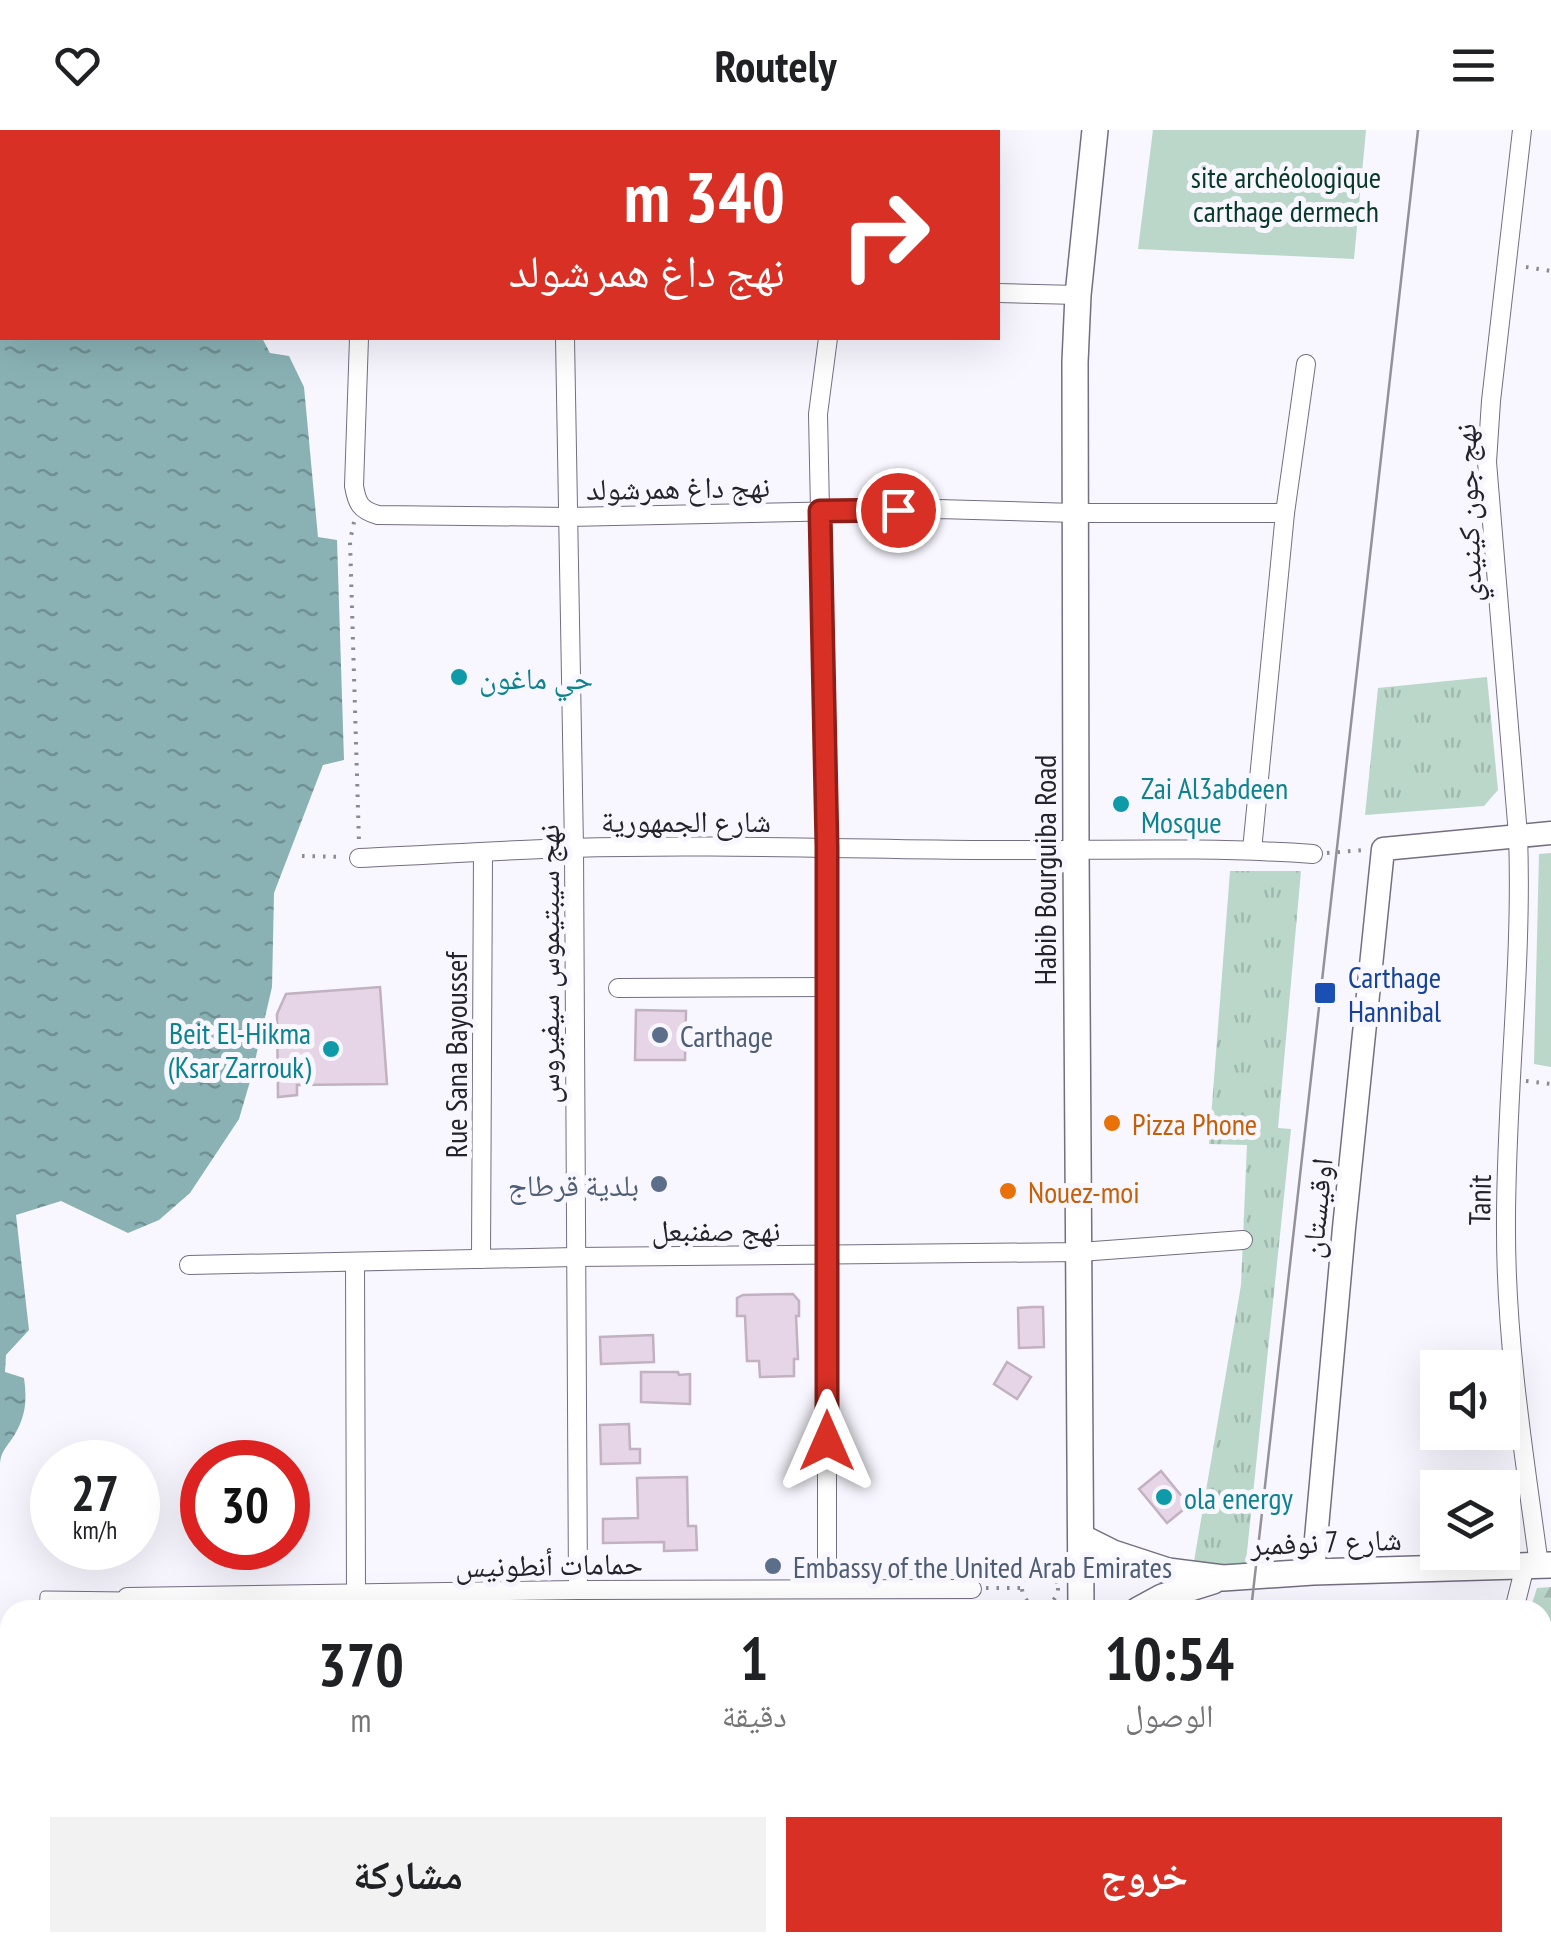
<!DOCTYPE html>
<html lang="ar">
<head>
<meta charset="utf-8">
<style>
	:root { --surface:#fff; --page:#f2f2f2; --text:#202124; --muted:#757577; --accent:#d93025 }
	body { margin:0; font-family:"PT Sans Narrow","Noto Naskh Arabic",sans-serif; background:var(--page); color:var(--text); direction:rtl; height:100vh; display:flex; flex-direction:column; font-size:38px; white-space:nowrap }
	* { box-sizing:border-box; margin:0 }
	p { font-size:32px; color:var(--muted) }
	.icon { flex:none; width:55px; height:55px; fill:none; stroke:currentColor; stroke-width:2; stroke-linecap:round; stroke-linejoin:round }
	.map { position:relative; flex:1; overflow:hidden; direction:ltr }
	.drawer { position:absolute; left:0px; top:1470px; width:1552px; height:352px; display:flex; flex-direction:column; background:var(--surface); border-radius:30px 30px 0 0; box-shadow:0 10px 40px #0002; direction:rtl }
	.drawer>* { flex:none }
	.top-card { position:absolute; left:0px; top:0px; width:1000px; height:210px; box-shadow:0 10px 40px #0002; direction:rtl; background:#d93025; color:#fff; overflow:hidden }
	.tools { position:absolute; left:1420px; top:1220px; display:grid; gap:20px }
	.tools a { display:grid; place-items:center; width:100px; height:100px; border-radius:0px; background:var(--surface); box-shadow:0 10px 40px #0002; font-size:50px }
	.speed { position:absolute; left:30px; top:1310px; display:flex; gap:20px; font-size:50px; font-weight:700; text-align:center }
	.speed>* { display:grid; place-content:center; width:130px; height:130px; border-radius:50%; background:var(--surface); box-shadow:0 10px 40px #0002; line-height:1 }
	.speed small { font-size:25px; font-weight:400 }
	.speed .limit { border:15px solid #d22; background:#fff; color:#111 }
	.pin { position:absolute; display:grid; place-items:center; width:85px; height:85px; color:#fff; margin:-42px; border:5px solid #fff; border-radius:50%; box-shadow:0 2px 10px #0007 }
	.me { position:absolute; width:110px; margin:-55px; rotate:0deg; stroke-linejoin:round; filter:drop-shadow(0 0 8px #0008) }
	.turn { display:flex; align-items:center; gap:35px; height:210px; padding:0 50px; font-size:45px }
	.turn .icon { width:130px; height:130px; stroke-width:2.5 }
	.turn b { display:block; font-size:70px; line-height:85px }
	.eta { display:flex; justify-content:space-evenly; align-items:center; height:170px; text-align:center }
	.eta b { font-size:60px; font-weight:700; line-height:70px }
	.primary-button { display:flex; gap:20px; margin-top:auto; padding:20px 50px }
	.primary-button a { flex:1; height:115px; border-radius:0px; background:var(--accent); color:#fff; font-size:40px; font-weight:700; line-height:115px; text-align:center }
	.primary-button a+a { background:var(--page); color:var(--text) }
	header { display:flex; justify-content:space-between; align-items:center; height:130px; padding:0 50px; background:var(--surface); font-size:45px; font-weight:700 }
	.map>svg:first-child { display:block }
	.grass { fill:url(#grass-tufts) }
	.forest { fill:url(#forest-firs) }
	.green { fill:#bad7c9 }
	.water { fill:url(#water-ripples) }
	.building { fill:#e6d5e6; stroke:#c1b1c1; stroke-width:2.5 }
	.lines { fill:none; stroke-linecap:round; stroke-linejoin:round }
	.service-casing { stroke:#746e82; stroke-width:11 }
	.minor-casing { stroke:#746e82; stroke-width:20 }
	.tertiary-casing { stroke:#746e82; stroke-width:25 }
	.secondary-casing { stroke:#746e82; stroke-width:28 }
	.path { stroke:#8b8991; stroke-width:4; stroke-dasharray:2.5 8; stroke-linecap:butt }
	.service { stroke:#fff; stroke-width:9 }
	.minor { stroke:#fff; stroke-width:18 }
	.tertiary { stroke:#fff; stroke-width:22 }
	.secondary { stroke:#fff; stroke-width:25 }
	.tram { stroke:#939199; stroke-width:2.5 }
	.route-casing { stroke:#8d1f18; stroke-width:25 }
	.route { stroke:#d93025; stroke-width:18 }
	.culture-dot { fill:#0f9aa8; stroke:#f8f6fe; stroke-width:4 }
	.transit-dot { fill:#1a4fb4; stroke:#f8f6fe; stroke-width:4 }
	.service-dot { fill:#5c6f8a; stroke:#f8f6fe; stroke-width:4 }
	.food-dot { fill:#e8710a; stroke:#f8f6fe; stroke-width:4 }
	.labels { text-anchor:middle; dominant-baseline:central; stroke-width:10; stroke-linejoin:round; paint-order:stroke }
	.park-label { font-size:30px; fill:#083928; stroke:#f8f6fe }
	.street-label { font-size:30px; fill:#24222a; stroke:#f8f6fe }
	.culture-label { font-size:30px; fill:#0d838f; stroke:#f8f6fe; text-anchor:start }
	.transit-label { font-size:30px; fill:#164399; stroke:#f8f6fe; text-anchor:start }
	.service-label { font-size:30px; fill:#4e5e75; stroke:#f8f6fe; text-anchor:start }
	.food-label { font-size:30px; fill:#c56008; stroke:#f8f6fe; text-anchor:start }
</style>
</head>
<body>
<header><svg class="icon" aria-label="menu" viewBox="0 0 24 24"><path d="M4 6h16M4 12h16M4 18h16"/></svg>Routely<svg class="icon" aria-label="heart" viewBox="0 0 24 24"><path d="M12 20l-8-8c-3-5 5-10 8-4 3-6 11-1 8 4z"/></svg></header>
<div class="map">
<svg width="1551" height="1822" viewBox="0 0 1551 1822">
	<defs>
		<pattern id="grass-tufts" width="24" height="20" patternUnits="userSpaceOnUse" patternTransform="scale(2.5)"><rect width="24" height="20" fill="#bad7c9"/><path d="M3 7l-1-3M5 7V3M7 7l1-3M15 17l-1-3M17 17v-4M19 17l1-3" fill="none" stroke="#a0b8ad"/></pattern>
		<pattern id="forest-firs" width="22" height="20" patternUnits="userSpaceOnUse" patternTransform="scale(2.5)"><rect width="22" height="20" fill="#bad7c9"/><path d="M5 1l3.5 6h-7zM16 11l3.5 6h-7z" fill="#a0b8ad"/></pattern>
		<pattern id="water-ripples" width="26" height="14" patternUnits="userSpaceOnUse" patternTransform="scale(2.5)"><rect width="26" height="14" fill="#8ab2b5"/><path d="M2 4q2-2 4 0t4 0M15 11q2-2 4 0t4 0" fill="none" stroke="#719093"/></pattern>
	</defs>
	<rect width="100%" height="100%" fill="#f8f6fe"/>
	<!-- grass -->
	<g class="grass">
		<polygon points="1487,547 1498,660 1484,676 1365,685 1378,558"/>
		<polygon points="1230,741 1301,741 1278,998 1291,999 1245,1441 1193,1437 1241,1155 1247,1015 1209,1014"/>
		<polygon points="1047,1813 1047,1822 88,1822 87,1815 76,1813"/>
	</g>
	<!-- forest -->
	<polygon class="forest" points="1551,1457 1551,1494 1544,1508 1551,1520 1551,1651 1543,1656 1542,1480 1530,1480 1537,1458"/>
	<!-- green -->
	<g class="green">
		<polygon points="1153,0 1366,0 1354,129 1138,119"/>
		<polygon points="1551,723 1551,937 1534,934 1539,724"/>
	</g>
	<!-- water -->
	<path class="water" d="M0 0H304V2H2V208H262L270 223 289 226 304 257 318 407 337 410 344 630 323 635 274 763 272 857 251 948 239 989 190 1063 159 1090 128 1103 61 1071 16 1085 29 1200 6 1225 5 1242 24 1248C27 1270 26 1285 15 1304 9 1315 1 1320 0 1333Z"/>
	<!-- building -->
	<g class="building">
		<polygon points="380,857 387,954 297,955 297,965 278,967 277,884 286,864"/>
		<polygon points="636,880 686,881 685,930 635,930"/>
		<polygon points="793,1164 799,1171 799,1186 796,1186 798,1229 794,1229 794,1246 760,1247 759,1231 747,1231 745,1186 737,1186 737,1168 743,1165"/>
		<polygon points="1033,1177 1043,1177 1044,1217 1019,1218 1018,1178"/>
		<polygon points="653,1205 654,1232 601,1234 600,1207"/>
		<polygon points="1007,1232 1031,1247 1017,1269 994,1254"/>
		<polygon points="641,1242 678,1242 679,1245 690,1244 690,1274 641,1272"/>
		<polygon points="629,1294 630,1319 640,1319 640,1333 601,1334 600,1295"/>
		<polygon points="1161,1341 1189,1375 1167,1393 1139,1359"/>
		<polygon points="687,1347 688,1396 696,1396 697,1420 664,1421 664,1412 603,1413 603,1389 638,1388 637,1348"/>
	</g>
	<g class="lines">
		<!-- service casing -->
		<g class="service-casing">
			<g id="service">
				<polyline points="44,1480 45,1466 127,1467"/>
				<polyline points="26,1822 26,1812"/>
			</g>
		</g>
		<!-- minor casing -->
		<g class="minor-casing">
			<g id="minor">
				<path d="M1522 0 1491 271 1487 332 1518 705C1523 837 1505 969 1506 1101 1506 1213 1524 1325 1539 1435"/>
				<polyline points="561,2 562,0"/>
				<polyline points="883,2 884,0"/>
				<polyline points="998,163 1078,165"/>
				<path d="M359 208 354 356C357 373 360 380 378 385L568 387 938 379 1075 383H1285"/>
				<polyline points="565,208 574,718 578,1460"/>
				<polyline points="1252,720 1285,383 1306,234"/>
				<path d="M359 728C430 725 500 720 571 718 705 714 839 719 972 720 1086 721 1199 716 1313 724"/>
				<polyline points="618,858 827,857"/>
				<polyline points="481,1129 483,722"/>
				<polyline points="355,1132 356,1463"/>
				<polyline points="189,1135 575,1127 1080,1122 1243,1110"/>
				<polyline points="827,1459 827,717 818,284 828,208"/>
				<polyline points="127,1467 578,1460 972,1459"/>
				<polyline points="1514,1480 1525,1436"/>
				<polyline points="1542,1668 1551,1663"/>
				<polyline points="1542,1812 1551,1819"/>
				<polyline points="1277,1822 1287,1812"/>
				<polyline points="1404,1822 1408,1812"/>
			</g>
		</g>
		<!-- tertiary casing -->
		<g class="tertiary-casing">
			<polyline id="tertiary" points="1313,1442 1344,1098 1383,719 1551,703"/>
		</g>
		<!-- secondary casing -->
		<g class="secondary-casing">
			<g id="secondary">
				<polyline points="1081,1407 1113,1423 1168,1441 1223,1448 1313,1442 1551,1435"/>
				<polyline points="1081,1480 1076,718 1075,232 1078,165 1095,0"/>
				<polyline points="1138,1480 1162,1467 1213,1451"/>
				<polyline points="1078,1822 1078,1812"/>
			</g>
		</g>
		<!-- path -->
		<g class="path">
			<polyline points="1526,137 1551,141"/>
			<polyline points="354,392 350,411 359,713"/>
			<polyline points="1327,723 1363,720"/>
			<polyline points="302,726 341,727"/>
			<polyline points="1526,951 1551,954"/>
			<circle cx="1040" cy="1458" r="18"/>
			<polyline points="986,1458 1022,1458"/>
			<polyline points="338,1812 340,1822"/>
			<polyline points="371,1812 371,1822"/>
			<polyline points="501,1812 501,1822"/>
			<polyline points="623,1812 623,1822"/>
			<polyline points="735,1812 735,1822"/>
			<polyline points="413,1814 413,1822"/>
			<polyline points="104,1822 104,1812"/>
			<polyline points="163,1822 163,1812"/>
			<polyline points="439,1822 443,1812"/>
			<polyline points="984,1822 1000,1819 1002,1812"/>
		</g>
		<!-- service -->
		<use href="#service" class="service"/>
		<!-- minor -->
		<use href="#minor" class="minor"/>
		<!-- tertiary -->
		<use href="#tertiary" class="tertiary"/>
		<!-- secondary -->
		<use href="#secondary" class="secondary"/>
		<!-- tram -->
		<g class="tram">
			<polyline points="1251,1480 1418,0"/>
			<polyline points="1214,1822 1215,1812"/>
		</g>
	</g>
	<g class="lines">
		<!-- route casing -->
		<g class="route-casing">
			<polyline id="route" points="827,1311 827,717 820,381 898,380"/>
		</g>
		<!-- route -->
		<use href="#route" class="route"/>
	</g>
	<!-- markers -->
	<g class="culture-dot">
		<circle cx="459" cy="547" r="10"/>
		<circle cx="1121" cy="674" r="10"/>
		<circle cx="331" cy="919" r="10"/>
		<circle cx="1164" cy="1367" r="10"/>
	</g>
	<rect class="transit-dot" x="1313" y="851" width="24" height="24" rx="5"/>
	<g class="service-dot">
		<circle cx="660" cy="905" r="10"/>
		<circle cx="659" cy="1054" r="10"/>
		<circle cx="773" cy="1436" r="10"/>
	</g>
	<g class="food-dot">
		<circle cx="1112" cy="993" r="10"/>
		<circle cx="1008" cy="1061" r="10"/>
	</g>
	<g class="labels">
		<!-- park labels -->
		<g class="park-label">
			<text x="1286" y="46">site archéologique<tspan x="1286" dy="34">carthage dermech</tspan></text>
		</g>
		<!-- street labels -->
		<g class="street-label">
			<text transform="translate(678 357) rotate(-1)">نهج داغ همرشولد</text>
			<text transform="translate(1467 383) rotate(-92)">نهج جون كينيدي</text>
			<text x="686" y="690">شارع الجمهورية</text>
			<text transform="translate(1044 740) rotate(-90)">Habib Bourguiba Road</text>
			<text transform="translate(547 834) rotate(-90)">نهج سيبتيموس سيفيروس</text>
			<text transform="translate(455 925) rotate(-90)">Rue Sana Bayoussef</text>
			<text transform="translate(1479 1070) rotate(-89)">Tanit</text>
			<text transform="translate(1316 1078) rotate(-84)">اوقيستان</text>
			<text x="716" y="1099">نهج صفنبعل</text>
			<text transform="translate(1326 1411) rotate(-2)">شارع 7 نوفمبر</text>
			<text transform="translate(549 1434) rotate(-1)">حمامات أنطونيس</text>
		</g>
		<!-- culture labels -->
		<g class="culture-label">
			<text x="479" y="547">حي ماغون</text>
			<text x="1141" y="657">Zai Al3abdeen<tspan x="1141" dy="34">Mosque</tspan></text>
			<text x="311" y="902" text-anchor="end">Beit El-Hikma<tspan x="311" dy="34">(Ksar Zarrouk)</tspan></text>
			<text x="1184" y="1367">ola energy</text>
		</g>
		<!-- transit labels -->
		<g class="transit-label">
			<text x="1348" y="846">Carthage<tspan x="1348" dy="34">Hannibal</tspan></text>
		</g>
		<!-- service labels -->
		<g class="service-label">
			<text x="680" y="905">Carthage</text>
			<text x="639" y="1054" text-anchor="end">بلدية قرطاج</text>
			<text x="793" y="1436">Embassy of the United Arab Emirates</text>
		</g>
		<!-- food labels -->
		<g class="food-label">
			<text x="1132" y="993">Pizza Phone</text>
			<text x="1028" y="1061">Nouez-moi</text>
		</g>
	</g>
</svg>
<div class="tools">
<a><svg class="icon" aria-label="sound" viewBox="0 0 24 24"><path d="M4 9h4l5-4v14l-5-4H4zM17 9q2 3 0 6"/></svg></a>
<a><svg class="icon" aria-label="layers" viewBox="0 0 24 24"><path d="M12 4l9 5-9 5-9-5zM3 14l9 5 9-5"/></svg></a>
</div>
<div class="speed"><div>27<small>km/h</small></div><div class="limit">30</div></div>
<div class="pin" style="left:898px;top:380px;background:#d93025"><svg class="icon" aria-label="arrive" viewBox="0 0 24 24"><path d="M6 21V4h12l-3 4 3 4H6"/></svg></div>
<svg class="me" style="left:827px;top:1311px" viewBox="-20 -20 40 40"><path d="M0-17L14 15 0 8-14 15z" fill="#d93025" stroke="#fff" stroke-width="4"/></svg>
<div class="top-card">
<div class="turn"><svg class="icon" aria-label="right" viewBox="0 0 24 24"><path d="M7 20v-9h11M14 6l5 5-5 5"/></svg><div><b>340 m</b>نهج داغ همرشولد</div></div>
</div>
<section class="drawer">
<div class="eta">
<div><b>10:54</b><p>الوصول</p></div>
<div><b>1</b><p>دقيقة</p></div>
<div><b>370</b><p>m</p></div>
</div>
<div class="primary-button"><a>خروج</a><a>مشاركة</a></div>
</section>
</div>
</body>
</html>
